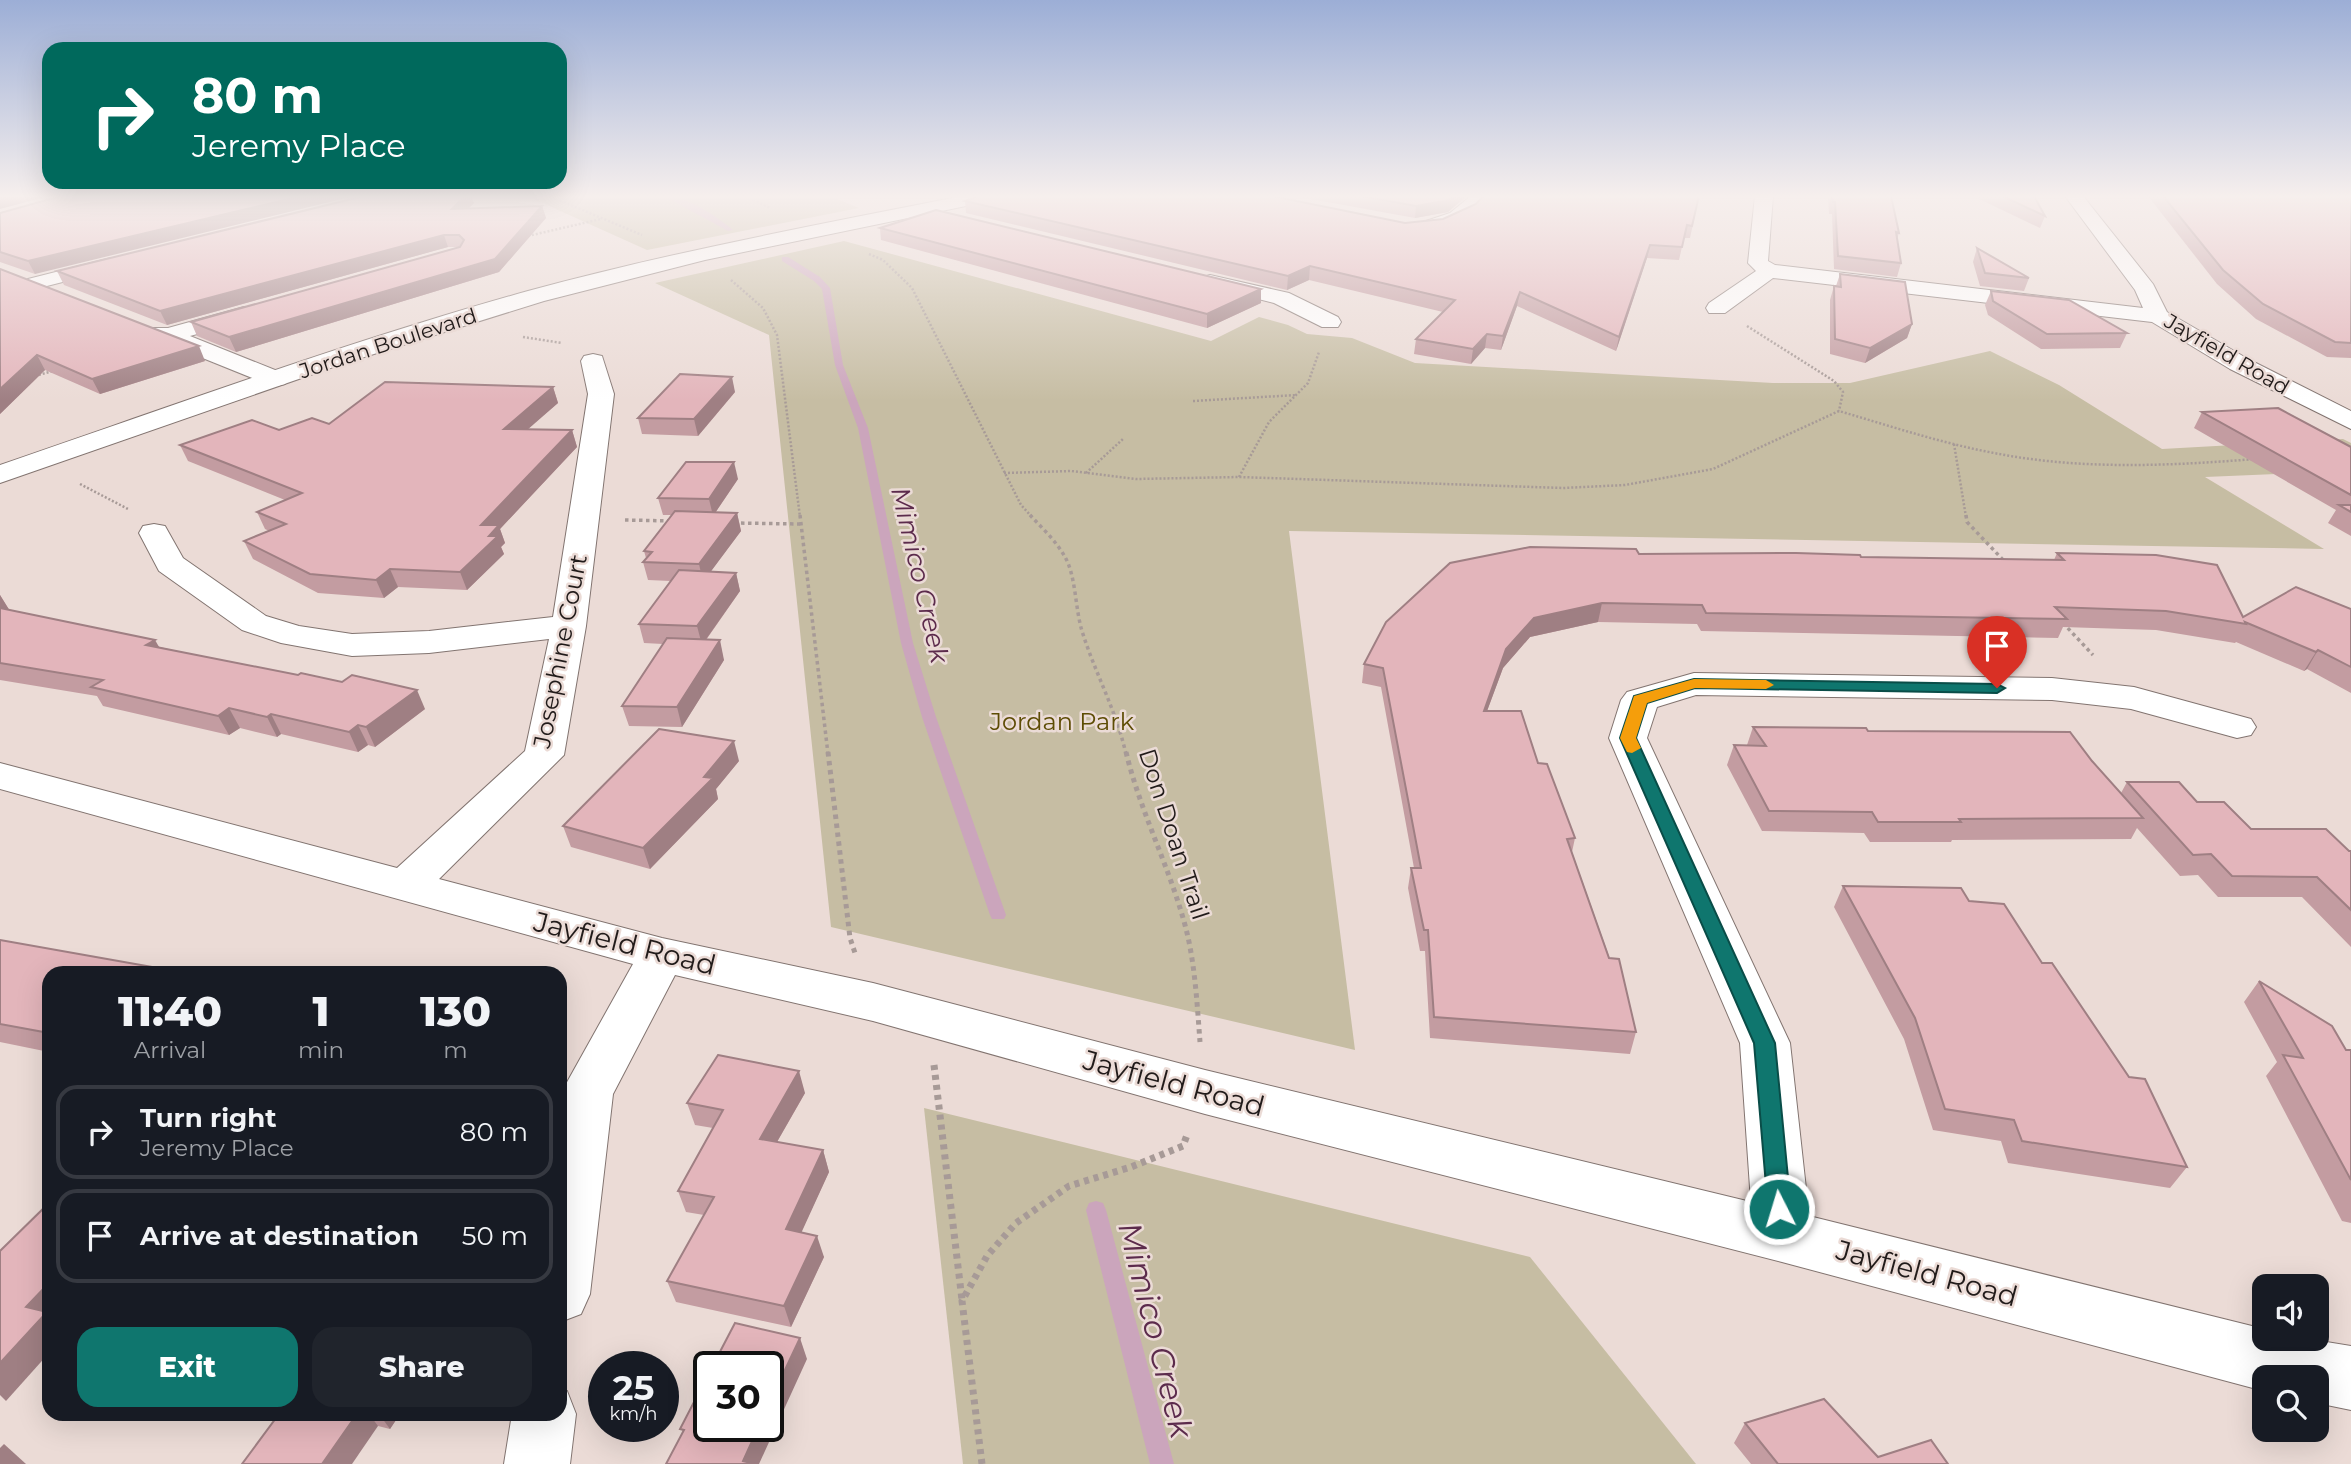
<!DOCTYPE html>
<html lang="en">
<head>
<meta charset="utf-8">
<style>
	:root { --surface:#171b24; --page:#20242c; --text:#f1f3f6; --muted:#9ea1a6; --line:#363941; --accent:#0f766e }
	body { margin:0; font-family:Montserrat,sans-serif; background:var(--page); color:var(--text); height:100vh; display:flex; flex-direction:column; font-size:26px; white-space:nowrap }
	* { box-sizing:border-box; margin:0 }
	p { font-size:23px; color:var(--muted) }
	.icon { flex:none; width:38px; height:38px; fill:none; stroke:currentColor; stroke-width:2; stroke-linecap:round; stroke-linejoin:round }
	.map { position:relative; flex:1; overflow:hidden }
	.side { position:absolute; left:42px; top:966px; width:525px; height:455px; display:flex; flex-direction:column; background:var(--surface); border-radius:21px; box-shadow:0 7px 28px #0002 }
	.side>* { flex:none }
	.guide { position:absolute; left:42px; top:42px; width:525px; height:147px; border-radius:21px; box-shadow:0 7px 28px #0002; background:#00695c; color:#fff; overflow:hidden }
	.controls { position:absolute; left:2252px; top:1274px; display:grid; gap:14px }
	.controls a { display:grid; place-items:center; width:77px; height:77px; border-radius:14px; background:var(--surface); box-shadow:0 7px 28px #0002; font-size:35px }
	.speed { position:absolute; left:588px; top:1351px; display:flex; gap:14px; font-size:35px; font-weight:700; text-align:center }
	.speed>* { display:grid; place-content:center; width:91px; height:91px; border-radius:50%; background:var(--surface); box-shadow:0 7px 28px #0002; line-height:1 }
	.speed small { font-size:18px; font-weight:400 }
	.speed .limit { border:4px solid #111; border-radius:10px; background:#fff; color:#111 }
	.pin { position:absolute; display:grid; place-items:center; width:60px; height:60px; color:#fff; margin:-72px -30px; border-radius:50% 50% 50% 0; rotate:-45deg; box-shadow:0 0 7px #0007 }
	.pin .icon { rotate:45deg }
	.me { position:absolute; width:77px; margin:-38px; rotate:355deg; stroke-linejoin:round; filter:drop-shadow(0 0 5px #0008) }
	.turn { display:flex; align-items:center; gap:24px; height:147px; padding:0 35px; font-size:32px }
	.turn .icon { width:91px; height:91px; stroke-width:2.5 }
	.turn b { display:block; font-size:49px; line-height:60px }
	.eta { display:flex; justify-content:space-evenly; align-items:center; height:119px; text-align:center }
	.eta b { font-size:42px; font-weight:800; line-height:49px }
	.cta { display:flex; gap:14px; margin-top:auto; padding:14px 35px }
	.cta a { flex:1; height:80px; border-radius:21px; background:var(--accent); color:#fff; font-size:28px; font-weight:800; line-height:80px; text-align:center }
	.cta a+a { background:var(--page); color:var(--text) }
	ul { padding:0; list-style:none }
	li { display:flex; align-items:center; gap:21px; height:94px; margin:0 14px 10px; padding:0 21px; border:4px solid var(--line); border-radius:21px }
	li div { flex:1 }
	li b { display:block; font-size:26px }
	li em { font-style:normal }
	.map>svg:first-child { display:block }
	.green { fill:#c6bda3 }
	.lines { fill:none; stroke-linecap:round; stroke-linejoin:round }
	.stream { fill:#cba5bc; fill-rule:evenodd }
	.street-casing { stroke:#827470; stroke-width:2 }
	.secondary-casing { stroke:#827470; stroke-width:2 }
	.path-far3 { stroke:#a79a97; stroke-width:2.5; stroke-dasharray:2 2; stroke-linecap:butt }
	.path-far2 { stroke:#a79a97; stroke-width:3.5; stroke-dasharray:3.5 3.5; stroke-linecap:butt }
	.path-far1 { stroke:#a79a97; stroke-width:5; stroke-dasharray:4.5 4.5; stroke-linecap:butt }
	.path { stroke:#a79a97; stroke-width:7; stroke-dasharray:5 5; stroke-linecap:butt }
	.street { fill:#fff; fill-rule:evenodd }
	.secondary { fill:#fff; fill-rule:evenodd }
	.wall { fill:#c39ca1 }
	.shaded-wall { fill:#9f7f83 }
	.building { fill:#e3b5bb; stroke:#9f7f83; stroke-width:2 }
	.route { fill:#0f766e; stroke:#0a4d48; stroke-width:2 }
	.slow { fill:#f59e0b }
	.labels { text-anchor:middle; dominant-baseline:central; stroke-width:5; stroke-linejoin:round; paint-order:stroke }
	.far-street-label { font-size:21px; fill:#211b1a; stroke:#ebdbd6 }
	.street-label { font-size:24px; fill:#211b1a; stroke:#ebdbd6 }
	.park-label { font-size:24px; fill:#5d4c04; stroke:#ebdbd6 }
	.water-label { font-size:26px; font-style:italic; fill:#5c2b4c; stroke:#ebdbd6 }
	.near-street-label { font-size:28px; fill:#211b1a; stroke:#ebdbd6 }
	.near-water-label { font-size:32px; font-style:italic; fill:#5c2b4c; stroke:#ebdbd6 }
</style>
</head>
<body>
<div class="map">
<svg width="2351" height="1464" viewBox="0 0 2351 1464">
	<rect width="100%" height="100%" fill="#ebdbd6"/>
	<!-- green -->
	<g class="green">
		<polygon points="527,196 830,196 859,208 647,250"/>
		<polygon points="844,241 1211,341 1259,317 1288,325 1307,334 1352,338 1415,363 1773,383 1850,383 1990,351 2059,385 2162,449 2343,439 2351,443 2351,471 2205,477 2324,549 1289,531 1355,1050 831,927 769,335 655,283"/>
		<polygon points="924,1108 1530,1257 1696,1464 963,1464"/>
	</g>
	<g class="lines">
		<!-- stream -->
		<g class="stream">
			<path d="M664 196C687 196 716 216 733 230L728 231Z"/>
			<polygon points="782,257 788,257 820,277 830,288 843,365 868,428 913,643 936,717 1006,915 1004,919 992,919 990,915 922,717 901,643 858,428 835,365 822,289 814,281 782,261"/>
			<polygon points="1096,1201 1103,1203 1106,1210 1174,1464 1150,1464 1086,1210 1089,1203"/>
		</g>
		<!-- street casing -->
		<g class="street-casing">
			<g id="street">
				<path d="M1471 196H1490C1474 218 1453 226 1427 233L1418 227 1420 223 1450 213Z"/>
				<polygon points="1755,196 1773,196 1768,261 1775,265 2143,308 2135,290 2065,196 2083,196 2153,284 2167,312 2248,359 2351,411 2351,429 2230,369 2152,322 1773,278 1725,313 1709,313 1706,308 1709,303 1756,271 1748,263"/>
				<polygon points="111,258 118,260 121,264 118,268 35,289 28,287 24,283 28,279"/>
				<polygon points="1210,275 1289,293 1338,317 1341,322 1338,327 1322,327 1274,303 1203,285 1200,281 1203,277"/>
				<polygon points="244,307 252,309 255,314 252,319 190,336 285,374 288,379 285,384 276,386 267,384 153,338 149,333 153,328 168,328"/>
				<polygon points="593,354 602,356 614,394 586,626 564,755 439,879 662,938 873,983 1205,1070 1751,1202 1740,1043 1609,738 1621,700 1627,692 1694,673 2052,678 2134,687 2251,719 2256,727 2251,735 2237,738 2131,709 2052,700 1696,695 1657,707 1647,738 1790,1043 1809,1216 2264,1329 2264,1339 2308,1339 2351,1346 2351,1410 2317,1403 2317,1377 2264,1377 2264,1391 1782,1262 1205,1114 873,1021 675,975 613,1094 590,1294 581,1314 560,1322 561,1093 633,964 0,789 0,763 397,868 525,751 549,639 429,653 352,656 281,643 242,630 159,571 139,533 143,526 154,524 165,526 183,558 266,616 299,626 352,634 429,631 553,617 588,394 581,361 584,356"/>
				<polygon points="560,1388 567,1391 576,1414 570,1464 504,1464 512,1414 560,1414"/>
			</g>
		</g>
		<!-- secondary casing -->
		<g class="secondary-casing">
			<path id="secondary" d="M962 196H999L990 201 705 260 544 301 342 364 0 483V465C175 405 350 341 528 291 671 252 817 225 962 196Z"/>
		</g>
		<!-- path-far3 -->
		<g class="path-far3">
			<polyline points="549,196 642,235"/>
			<polyline points="746,196 770,208"/>
			<polyline points="528,236 601,219"/>
			<polyline points="869,254 883,260 912,288 1021,505 1032,517"/>
			<polyline points="731,280 763,308 777,335 800,517"/>
			<polyline points="1747,326 1834,381 1843,392 1839,411"/>
			<polyline points="523,337 562,343"/>
			<polyline points="35,376 53,371"/>
			<polyline points="1193,401 1297,395"/>
			<polyline points="1954,444 1966,517"/>
			<path d="M1004 473 1071 471 1136 479 1239 477 1563 488 1625 485 1713 469 1839 411C1890 426 1941 443 1994 453 2080 470 2168 466 2255 459"/>
			<polyline points="1086,473 1123,439"/>
			<polyline points="1239,477 1269,422 1308,383 1319,352"/>
			<polyline points="80,484 128,509"/>
		</g>
		<!-- path-far2 -->
		<g class="path-far2">
			<polyline points="800,515 828,754"/>
			<path d="M1030 515C1042 528 1057 542 1065 557 1076 576 1075 608 1082 631 1095 673 1116 710 1126 754"/>
			<polyline points="1966,515 1967,522 2006,563"/>
			<polyline points="625,520 673,521"/>
			<polyline points="734,523 800,524"/>
			<polyline points="2063,623 2093,655"/>
		</g>
		<!-- path-far1 -->
		<g class="path-far1">
			<polyline points="828,752 850,938 855,953"/>
			<path d="M1126 752C1140 811 1169 866 1185 925 1195 962 1197 1003 1200 1042"/>
		</g>
		<!-- path -->
		<g class="path">
			<polyline points="934,1065 962,1300"/>
			<polyline points="982,1464 962,1301 987,1256 1016,1223 1069,1186 1131,1167 1183,1146 1187,1135"/>
		</g>
		<!-- street -->
		<use href="#street" class="street"/>
		<!-- secondary -->
		<use href="#secondary" class="secondary"/>
	</g>
	<!-- wall -->
	<g class="wall">
		<polygon points="61,196 35,274 0,262 0,213"/>
		<polygon points="359,196 474,196 472,199 474,203 469,208 542,206 546,218 499,272 236,352 197,336 191,322 460,247 448,247 167,325 64,285 57,271 360,197"/>
		<polygon points="1294,196 1467,196 1448,212 1415,218"/>
		<polygon points="1699,196 1690,238 1684,238 1679,260 1647,258 1616,351 1517,306 1501,350 1485,348 1471,364 1414,354 1416,339 1443,312 1309,280 1287,290 966,213 965,201 1405,223"/>
		<polygon points="1824,196 1891,196 1899,233 1897,239 1901,263 1897,277 1834,269 1832,214 1829,214 1828,197"/>
		<polygon points="1973,196 2034,196 2045,216 2040,228"/>
		<polygon points="2148,196 2351,196 2351,358 2327,357 2256,319 2217,284"/>
		<polygon points="880,228 1261,303 1207,328 881,240"/>
		<polygon points="1977,248 2029,278 2024,291 1980,286 1973,262"/>
		<polygon points="0,269 205,361 100,394 45,370 0,414"/>
		<polygon points="1840,274 1912,324 1907,338 1865,363 1830,354 1830,300 1834,286 1836,286"/>
		<polygon points="1991,291 2127,333 2120,348 2041,349 1988,315 1985,305"/>
		<polygon points="553,387 558,403 527,429 572,430 577,447 500,529 505,543 501,547 504,554 467,590 398,587 384,598 318,593 253,559 244,541 269,531 265,529 257,512 285,500 188,461 180,445 329,424"/>
		<polygon points="735,392 698,436 642,434 638,418"/>
		<polygon points="2202,412 2351,447 2351,536 2328,523 2336,510 2194,428"/>
		<polygon points="738,479 715,513 737,513 741,531 711,571 736,573 740,591 706,640 724,660 682,727 629,726 622,706 663,644 644,643 639,624 671,581 648,580 643,562 646,558 644,551 672,515 663,515 658,498"/>
		<polygon points="2057,553 2243,617 2351,609 2351,693 2307,669 2304,671 2236,642 2235,643 2156,630 2063,627 2058,638 1701,631 1697,624 1598,622 1530,637 1503,668 1487,711 1538,763 1575,838 1572,852 1636,1032 1630,1054 1430,1038 1425,951 1420,951 1408,888 1411,868 1414,868 1381,687 1362,683 1364,664 1639,554 2054,560"/>
		<polygon points="0,595 9,610 160,647 425,709 375,747 368,745 358,752 281,734 277,737 240,728 229,735 103,706 97,696 0,680"/>
		<polygon points="1753,727 1868,731 2092,761 2121,793 2127,782 2197,802 2251,829 2349,851 2351,851 2351,947 2302,897 2218,897 2198,875 2180,876 2137,828 2131,839 1952,840 1951,842 1870,842 1864,833 1762,831 1727,765 1734,745 1747,745"/>
		<polygon points="739,761 716,789 718,799 650,869 571,847 563,826"/>
		<polygon points="1843,886 1969,901 2042,963 2187,1167 2170,1188 2008,1163 2001,1141 1933,1130 1904,1039 1834,907"/>
		<polygon points="0,940 49,973 49,1052 0,1042"/>
		<polygon points="2259,981 2346,1050 2351,1050 2351,1223 2342,1221 2266,1076 2277,1062 2244,1002"/>
		<polygon points="805,1093 777,1142 823,1150 829,1172 801,1232 824,1257 791,1327 676,1302 667,1281 704,1215 686,1212 678,1191 713,1128 695,1125 687,1103"/>
		<polygon points="279,1414 400,1414 390,1429 378,1426"/>
		<polygon points="1745,1423 1878,1457 1948,1464 1751,1464 1734,1443"/>
	</g>
	<!-- shaded-wall -->
	<g class="shaded-wall">
		<polygon points="0,196 49,196 0,209"/>
		<polygon points="301,196 354,196 35,274 28,261"/>
		<polygon points="465,196 474,196 472,199 474,203 456,221 452,209"/>
		<polygon points="1454,196 1467,196 1448,212 1415,218 1416,206"/>
		<polygon points="542,206 546,218 499,272 236,352 229,337 495,259"/>
		<polygon points="444,235 448,247 167,325 160,311"/>
		<polygon points="1650,245 1647,258 1616,351 1619,337"/>
		<polygon points="1310,266 1309,280 1287,290 1288,276"/>
		<polygon points="1261,289 1261,303 1207,328 1207,314"/>
		<polygon points="1520,292 1517,306 1501,350 1503,336"/>
		<polygon points="1912,324 1907,338 1865,363 1870,348"/>
		<polygon points="1487,334 1485,348 1471,364 1473,349"/>
		<polygon points="199,346 205,361 100,394 92,379"/>
		<polygon points="37,355 45,370 0,414 0,389"/>
		<polygon points="732,377 735,392 698,436 694,419"/>
		<polygon points="553,387 558,403 510,445 504,429"/>
		<polygon points="572,430 577,447 500,529 505,543 501,547 504,554 467,590 460,572 481,525"/>
		<polygon points="734,462 738,479 713,516 709,499"/>
		<polygon points="737,513 741,531 703,582 699,564"/>
		<polygon points="390,569 398,587 384,598 376,580"/>
		<polygon points="736,573 740,591 702,645 697,626"/>
		<polygon points="0,595 10,611 0,616"/>
		<polygon points="1602,603 1598,622 1530,637 1503,668 1480,730 1484,711 1506,649 1534,618"/>
		<polygon points="155,640 166,659 146,645"/>
		<polygon points="720,640 724,660 682,727 677,707"/>
		<polygon points="2318,650 2307,669 2304,671 2316,652"/>
		<polygon points="417,690 425,709 375,747 366,727"/>
		<polygon points="229,708 240,728 229,735 218,716"/>
		<polygon points="271,714 281,734 277,737 267,717"/>
		<polygon points="358,725 368,745 358,752 349,732"/>
		<polygon points="734,741 739,761 716,789 718,799 650,869 643,848"/>
		<polygon points="799,1071 805,1093 766,1161 760,1139"/>
		<polygon points="823,1150 829,1172 793,1251 786,1229"/>
		<polygon points="817,1236 824,1257 791,1327 784,1306"/>
		<polygon points="49,1283 49,1353 6,1401 0,1395 0,1363 26,1307"/>
		<polygon points="800,1338 807,1359 759,1464 744,1464 743,1461 759,1426 768,1426 768,1406"/>
		<polygon points="357,1414 369,1414 378,1426 352,1464 322,1464"/>
		<polygon points="379,1414 400,1414 390,1429"/>
		<polygon points="4,1444 26,1464 0,1464 0,1448"/>
	</g>
	<!-- building -->
	<g class="building">
		<polygon points="61,196 301,196 28,261 0,252 0,213"/>
		<polygon points="361,196 465,196 452,209 542,206 495,259 229,337 191,322 460,247 464,240 459,235 444,235 160,311 57,271 360,197"/>
		<polygon points="979,196 1272,196 1405,223 1443,219 1476,204 1483,196 1699,196 1692,226 1687,225 1682,247 1650,245 1619,337 1520,292 1503,336 1487,334 1473,349 1416,339 1455,300 1310,266 1288,276 965,201"/>
		<polygon points="1361,196 1454,196 1449,200 1416,206"/>
		<polygon points="1832,196 1891,196 1899,233 1896,232 1901,263 1838,256 1835,202 1833,202"/>
		<polygon points="2002,196 2034,196 2045,216"/>
		<polygon points="2163,196 2351,196 2351,343 2335,342 2263,304 2223,270"/>
		<polygon points="936,210 1261,289 1207,314 880,228"/>
		<polygon points="1977,248 2029,278 1985,273"/>
		<polygon points="0,269 199,346 92,379 37,355 0,389"/>
		<polygon points="1840,274 1905,282 1912,324 1870,348 1835,339 1834,286 1841,287"/>
		<polygon points="1991,291 2069,300 2127,333 2047,334 1993,301"/>
		<polygon points="680,374 732,377 694,419 638,418"/>
		<polygon points="385,382 553,387 504,429 572,430 481,525 499,525 489,536 498,536 460,572 390,569 376,580 310,574 244,541 286,524 257,512 302,493 180,445 252,420 279,430 312,418 329,424"/>
		<polygon points="2278,408 2351,447 2351,495 2202,412"/>
		<polygon points="686,462 734,462 709,499 658,498"/>
		<polygon points="2339,505 2351,505 2351,512"/>
		<polygon points="675,511 737,513 699,564 643,562 652,552 644,551"/>
		<polygon points="1530,547 1636,549 1639,554 1796,553 1860,555 1861,557 2064,560 2057,553 2156,555 2217,565 2243,617 2296,587 2351,609 2351,667 2318,650 2316,652 2245,622 2246,624 2166,611 2055,607 2067,619 1706,613 1702,605 1602,603 1534,618 1506,649 1484,711 1521,711 1538,763 1547,764 1575,838 1567,839 1609,958 1619,959 1636,1032 1434,1017 1428,930 1424,930 1411,868 1421,868 1383,668 1364,664 1386,622 1450,563"/>
		<polygon points="679,570 736,573 697,626 639,624"/>
		<polygon points="0,608 155,640 146,645 298,675 301,673 342,682 352,675 417,690 366,727 358,725 349,732 271,714 267,717 229,708 218,716 91,687 103,680 0,663"/>
		<polygon points="667,638 720,640 677,707 622,706"/>
		<polygon points="1753,727 1866,728 1868,731 2070,732 2092,761 2143,818 1959,819 1961,822 1878,822 1872,812 1769,811 1734,745 1766,746"/>
		<polygon points="659,729 734,741 704,777 713,778 643,848 563,826"/>
		<polygon points="2127,782 2179,782 2197,802 2224,802 2251,829 2326,829 2349,851 2351,851 2351,910 2317,877 2232,876 2211,854 2193,855"/>
		<polygon points="1843,886 1961,888 1969,901 2004,904 2042,963 2052,963 2129,1077 2145,1079 2187,1167 2022,1141 2014,1120 1945,1109 1915,1018"/>
		<polygon points="0,940 186,973 49,973 49,1033 0,1024"/>
		<polygon points="2259,981 2332,1026 2346,1050 2351,1050 2351,1180 2283,1055 2303,1058"/>
		<polygon points="718,1055 799,1071 760,1139 823,1150 786,1229 817,1236 784,1306 667,1281 714,1197 678,1191 723,1110 687,1103"/>
		<polygon points="49,1203 49,1283 26,1307 47,1312 0,1363 0,1251"/>
		<polygon points="735,1323 800,1338 768,1406 768,1367 712,1367"/>
		<polygon points="709,1373 709,1426 759,1426 743,1461 755,1464 666,1464 684,1430 680,1429"/>
		<polygon points="1824,1399 1878,1457 1931,1440 1948,1464 1778,1464 1745,1423"/>
		<polygon points="279,1414 357,1414 322,1464 242,1464"/>
	</g>
	<!-- sky -->
	<linearGradient id="sky" x2="0" y2="1"><stop stop-color="#9caed6"/><stop offset="0.49" stop-color="#f6efed"/><stop offset="1" stop-color="#f6efed" stop-opacity="0"/></linearGradient>
	<rect width="2351" height="401" fill="url(#sky)"/>
	<!-- route -->
	<polygon class="route" points="1694,679 1997,684 2005,688 1997,693 1695,688 1647,703 1636,738 1775,1043 1791,1209 1788,1217 1779,1220 1771,1217 1768,1209 1754,1043 1620,738 1634,696"/>
	<!-- slow -->
	<polygon class="slow" points="1694,679 1766,680 1774,685 1766,689 1695,688 1647,703 1636,738 1641,748 1632,753 1627,752 1620,738 1634,696"/>
	<g class="labels">
		<!-- far-street labels -->
		<g class="far-street-label">
			<text transform="translate(388 343) rotate(-18)">Jordan Boulevard</text>
			<text transform="translate(2227 354) rotate(30)">Jayfield Road</text>
		</g>
		<!-- street labels -->
		<g class="street-label">
			<text transform="translate(560 651) rotate(-79)">Josephine Court</text>
			<text transform="translate(1174 834) rotate(72)">Don Doan Trail</text>
		</g>
		<!-- park labels -->
		<g class="park-label">
			<text x="1062" y="721">Jordan Park</text>
		</g>
		<!-- water labels -->
		<g class="water-label">
			<text transform="translate(920 575) rotate(77)">Mimico Creek</text>
		</g>
		<!-- near-street labels -->
		<g class="near-street-label">
			<text transform="translate(625 943) rotate(14)">Jayfield Road</text>
			<text transform="translate(1174 1083) rotate(15)">Jayfield Road</text>
			<text transform="translate(1927 1273) rotate(15)">Jayfield Road</text>
		</g>
		<!-- near-water labels -->
		<g class="near-water-label">
			<text transform="translate(1156 1330) rotate(76)">Mimico Creek</text>
		</g>
	</g>
</svg>
<div class="controls">
<a><svg class="icon" aria-label="sound" viewBox="0 0 24 24"><path d="M4 9h4l5-4v14l-5-4H4zM17 9q2 3 0 6"/></svg></a>
<a><svg class="icon" aria-label="search" viewBox="0 0 24 24"><circle cx="10" cy="10" r="6"/><path d="M15 15l6 6"/></svg></a>
</div>
<div class="speed"><div>25<small>km/h</small></div><div class="limit">30</div></div>
<div class="pin" style="left:1997px;top:688px;background:#d93025"><svg class="icon" aria-label="arrive" viewBox="0 0 24 24"><path d="M6 21V4h12l-3 4 3 4H6"/></svg></div>
<svg class="me" style="left:1779px;top:1209px" viewBox="-20 -20 40 40"><circle r="17" fill="#0f766e" stroke="#fff" stroke-width="3"/><path d="M0-11L8 9 0 5-8 9z" fill="#fff"/></svg>
<div class="guide">
<div class="turn"><svg class="icon" aria-label="right" viewBox="0 0 24 24"><path d="M7 20v-9h11M14 6l5 5-5 5"/></svg><div><b>80 m</b>Jeremy Place</div></div>
</div>
<section class="side">
<div class="eta">
<div><b>11:40</b><p>Arrival</p></div>
<div><b>1</b><p>min</p></div>
<div><b>130</b><p>m</p></div>
</div>
<ul>
<li><svg class="icon" aria-label="right" viewBox="0 0 24 24"><path d="M7 20v-9h11M14 6l5 5-5 5"/></svg><div><b>Turn right</b><p>Jeremy Place</p></div><em>80 m</em></li>
<li><svg class="icon" aria-label="arrive" viewBox="0 0 24 24"><path d="M6 21V4h12l-3 4 3 4H6"/></svg><div><b>Arrive at destination</b></div><em>50 m</em></li>
</ul>
<div class="cta"><a>Exit</a><a>Share</a></div>
</section>
</div>
</body>
</html>
